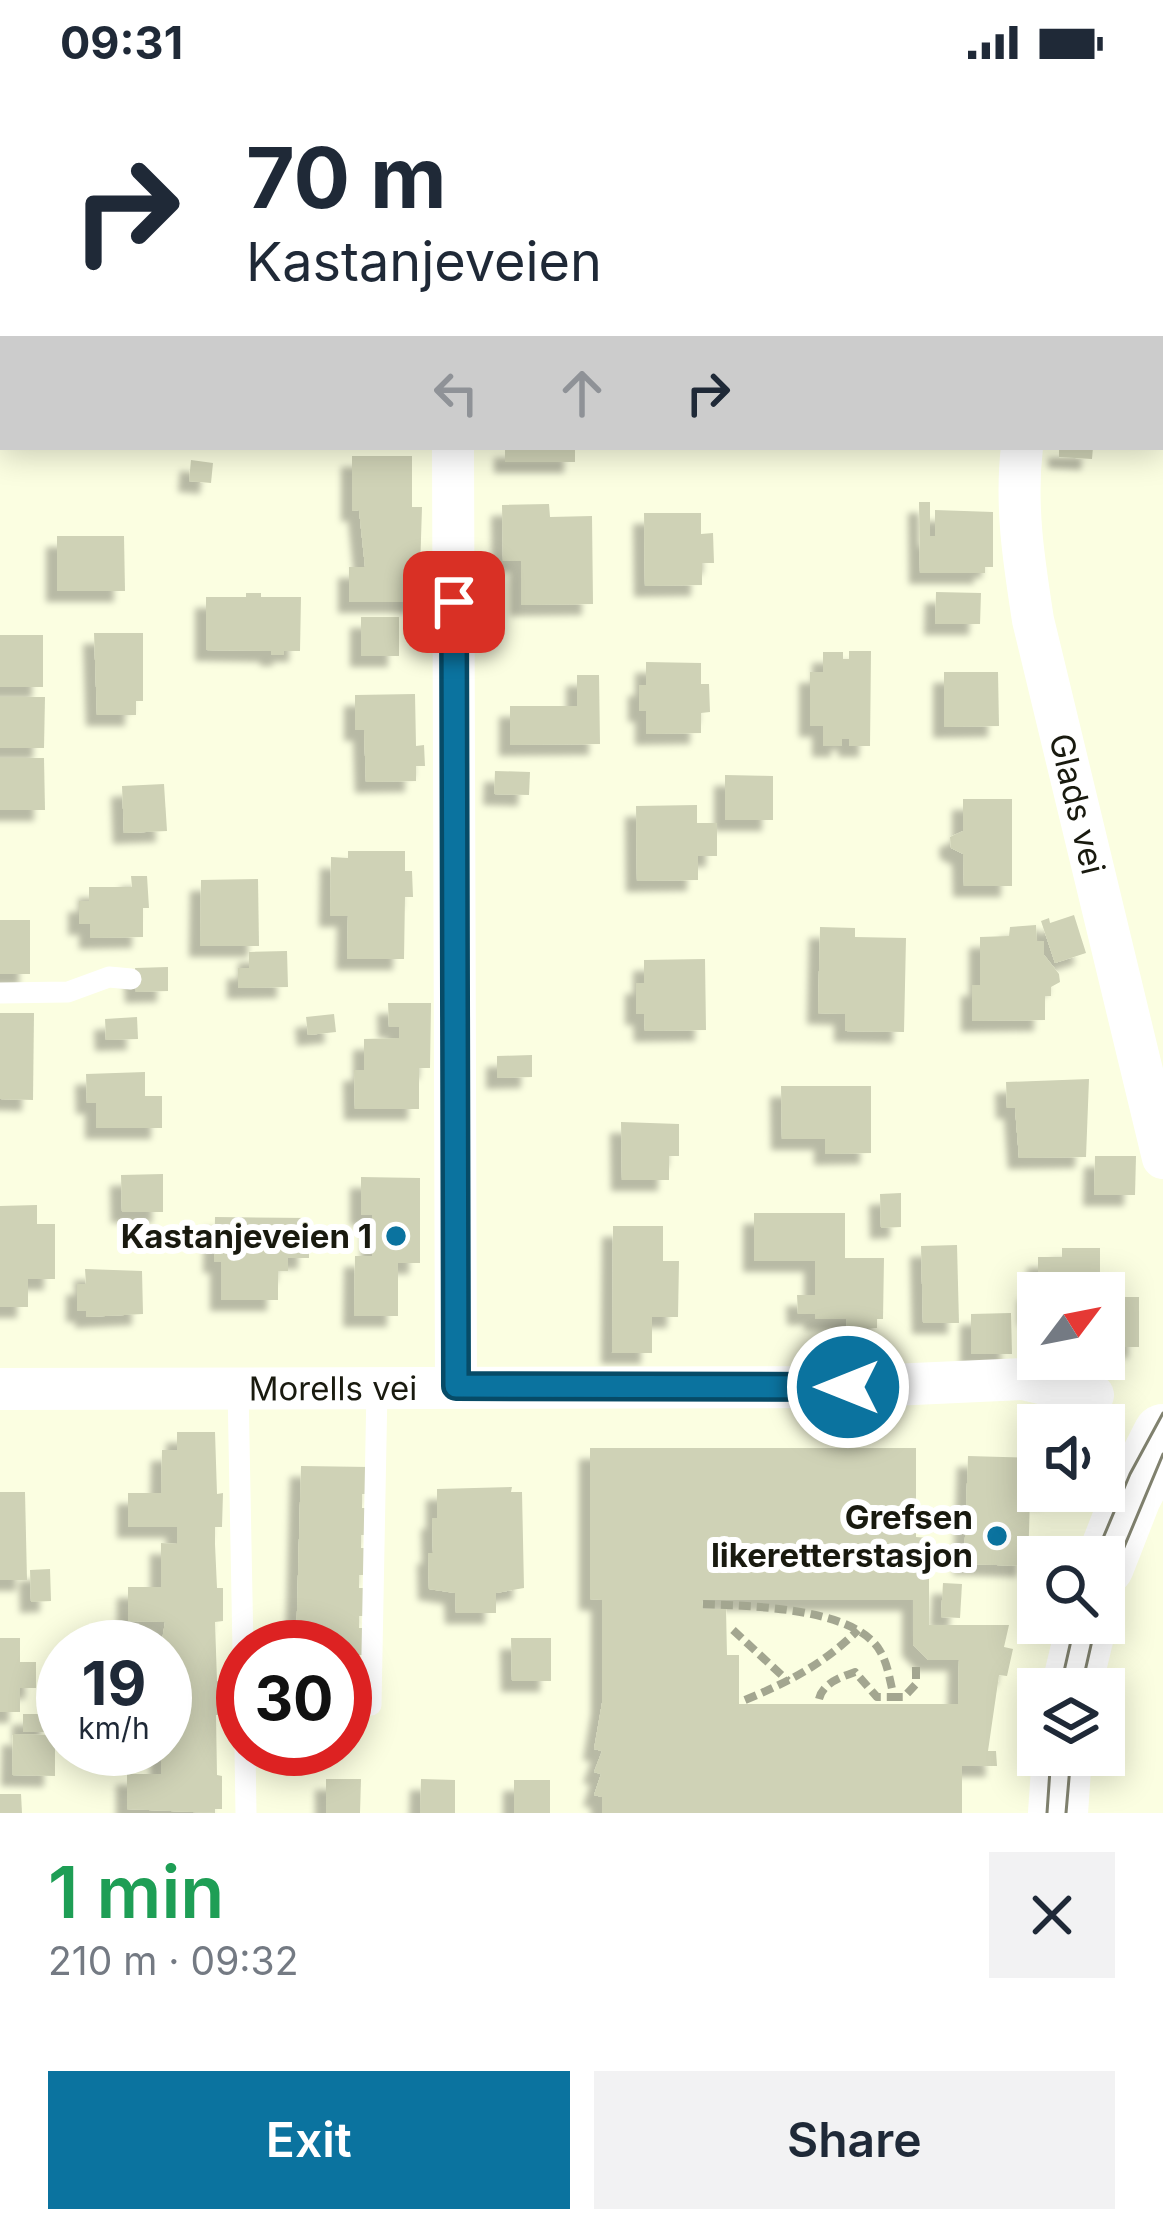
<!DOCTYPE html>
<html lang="en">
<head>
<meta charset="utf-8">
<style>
	:root { --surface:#fff; --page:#f2f2f3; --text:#1f2937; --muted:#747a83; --accent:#0b739f }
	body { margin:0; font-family:Inter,sans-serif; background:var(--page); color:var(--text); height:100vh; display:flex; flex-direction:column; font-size:45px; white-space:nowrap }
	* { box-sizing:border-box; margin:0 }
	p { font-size:39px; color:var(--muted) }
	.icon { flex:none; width:66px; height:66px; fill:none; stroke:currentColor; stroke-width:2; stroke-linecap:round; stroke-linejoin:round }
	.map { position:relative; height:1729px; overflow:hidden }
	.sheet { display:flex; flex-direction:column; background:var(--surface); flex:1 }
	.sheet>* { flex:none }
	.top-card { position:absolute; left:0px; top:0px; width:1164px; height:366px; box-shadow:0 6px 30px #0003; background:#fff; color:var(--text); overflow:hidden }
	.needle { width:78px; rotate:58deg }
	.controls { position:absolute; left:1017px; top:1188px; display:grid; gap:24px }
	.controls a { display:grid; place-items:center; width:108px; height:108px; border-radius:0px; background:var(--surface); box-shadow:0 6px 30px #0003; font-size:60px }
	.speed { position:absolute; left:36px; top:1536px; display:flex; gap:24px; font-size:60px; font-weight:700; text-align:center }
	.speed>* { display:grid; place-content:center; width:156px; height:156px; border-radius:50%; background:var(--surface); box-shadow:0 6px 30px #0003; line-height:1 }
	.speed small { font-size:30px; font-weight:400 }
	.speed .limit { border:18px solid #d22; background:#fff; color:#111 }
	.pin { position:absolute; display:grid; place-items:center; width:102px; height:102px; color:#fff; margin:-51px; border-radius:24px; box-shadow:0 6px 18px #0006 }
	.me { position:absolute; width:132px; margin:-66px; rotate:270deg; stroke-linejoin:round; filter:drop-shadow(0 0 9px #0008) }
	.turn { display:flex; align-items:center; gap:42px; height:252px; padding:0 48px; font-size:54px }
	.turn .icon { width:156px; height:156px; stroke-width:2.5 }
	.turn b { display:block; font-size:84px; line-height:102px }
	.lanes { display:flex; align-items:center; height:114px; padding:0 48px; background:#0003; justify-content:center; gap:60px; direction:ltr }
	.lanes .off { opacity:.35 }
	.round { display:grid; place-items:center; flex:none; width:126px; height:126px; border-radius:0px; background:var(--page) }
	.overview { display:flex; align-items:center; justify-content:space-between; height:204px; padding:0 48px }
	h1 { font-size:72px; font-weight:600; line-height:90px; color:#1e9e55 }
	.cta { display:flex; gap:24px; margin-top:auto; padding:24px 48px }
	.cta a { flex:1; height:138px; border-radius:0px; background:var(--accent); color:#fff; font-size:48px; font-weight:600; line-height:138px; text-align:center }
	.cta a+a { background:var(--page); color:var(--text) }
	.status { display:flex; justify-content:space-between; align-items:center; height:84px; padding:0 60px; background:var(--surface); direction:ltr }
	.status svg { height:33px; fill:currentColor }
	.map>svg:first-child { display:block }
	.building { fill:#cfd2b6; fill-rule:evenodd; filter:url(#shadow) }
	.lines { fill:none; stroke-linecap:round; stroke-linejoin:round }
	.path { stroke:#a3a690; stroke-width:8; stroke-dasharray:12 6; stroke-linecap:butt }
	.lane { stroke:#fff; stroke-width:21 }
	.street { stroke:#fff; stroke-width:42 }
	.secondary { stroke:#fff; stroke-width:60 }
	.tram { stroke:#81826f; stroke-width:3 }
	.route-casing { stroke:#074b67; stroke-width:30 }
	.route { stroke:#0b739f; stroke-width:21 }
	.poi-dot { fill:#0b739f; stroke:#fff; stroke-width:4.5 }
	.labels { text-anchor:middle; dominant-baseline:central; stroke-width:12; stroke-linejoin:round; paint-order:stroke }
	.street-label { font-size:33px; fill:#191a0f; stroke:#fff }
	.poi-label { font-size:33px; font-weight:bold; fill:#191a0f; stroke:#fff; text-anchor:end }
</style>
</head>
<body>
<div class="status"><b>09:31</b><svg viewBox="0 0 49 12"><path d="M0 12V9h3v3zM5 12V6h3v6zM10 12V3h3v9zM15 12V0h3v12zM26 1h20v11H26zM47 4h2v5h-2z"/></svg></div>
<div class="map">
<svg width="1163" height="1729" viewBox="0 0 1163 1729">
	<defs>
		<filter id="shadow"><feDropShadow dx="-11" dy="11" stdDeviation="3" flood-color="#0004"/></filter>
	</defs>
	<rect width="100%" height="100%" fill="#fbfee1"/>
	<!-- building -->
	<g class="building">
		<rect x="505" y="363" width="70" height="15"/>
		<polygon points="1059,363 1093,363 1092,375 1059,373"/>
		<polygon points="352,372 412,372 412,423 422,423 419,518 349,518 349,483 365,483 359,426 352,427"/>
		<polygon points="191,376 213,379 211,399 189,397"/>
		<polygon points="919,418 930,418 930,452 935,452 935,426 993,428 993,483 985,483 985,489 920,489"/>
		<polygon points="549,420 550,433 592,432 593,520 521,521 521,477 503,477 502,421"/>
		<polygon points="644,429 701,429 701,450 713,449 714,479 702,479 702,501 645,502"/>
		<polygon points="57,452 124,452 125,507 57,507"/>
		<polygon points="936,508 981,509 980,540 935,540"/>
		<polygon points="246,509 261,509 261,513 301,513 300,567 284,567 284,571 271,571 271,567 206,566 206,513 246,513"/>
		<rect x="361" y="533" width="38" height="39"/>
		<polygon points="94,549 143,549 143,617 136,617 136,631 97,631"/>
		<rect x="0" y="551" width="43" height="52"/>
		<polygon points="849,567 871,567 870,662 849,662 849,655 842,655 842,662 823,662 823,642 810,642 810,588 823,588 823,568 843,568 843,575 849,575"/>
		<polygon points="646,578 701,579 701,600 709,600 710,628 701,629 701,649 646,650 646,627 639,627 639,601 646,601"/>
		<polygon points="944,588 998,588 999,642 944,643"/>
		<polygon points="577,591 599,591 600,660 510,661 510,622 577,622"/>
		<polygon points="415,610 416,662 424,661 425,682 416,682 416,697 366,698 364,646 355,646 355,611"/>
		<polygon points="0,613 45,613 44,664 0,664"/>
		<polygon points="0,674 44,674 45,726 0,726"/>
		<polygon points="495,687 530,688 529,711 494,710"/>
		<polygon points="725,691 773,692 773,736 725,736"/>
		<polygon points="164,700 167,747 124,749 122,702"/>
		<polygon points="963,715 1012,715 1012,802 964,802 963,770 951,764 950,753 963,747"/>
		<polygon points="697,721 697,739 717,739 717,772 698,772 698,796 637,797 636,722"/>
		<polygon points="348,767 405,767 405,787 412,787 413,813 405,813 404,875 347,875 348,832 330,832 331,773 348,774"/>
		<polygon points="131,792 147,792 149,824 143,824 143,853 90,854 90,840 79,840 79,817 89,817 89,803 132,803"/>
		<polygon points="258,795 259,862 200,862 201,796"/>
		<polygon points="1074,831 1086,869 1055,879 1041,837 1049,834 1050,839"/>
		<rect x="0" y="836" width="30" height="54"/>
		<polygon points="1036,841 1037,857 1044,857 1044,871 1059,890 1060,898 1051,903 1051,912 1045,912 1045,936 972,937 972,901 980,901 980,853 1009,852 1010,843"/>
		<polygon points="820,843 855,844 855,853 906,854 904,948 845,947 845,930 818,929"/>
		<polygon points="287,867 288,903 238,904 238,884 249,884 249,868"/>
		<polygon points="705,875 706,946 645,947 644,930 636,930 636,899 644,899 644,876"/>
		<polygon points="168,883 168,907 136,908 135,884"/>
		<polygon points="388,919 431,919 430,984 419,984 419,1025 355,1025 354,986 364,986 364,955 399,954 399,943 389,943"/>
		<polygon points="0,929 34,929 33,1016 0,1015"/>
		<polygon points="334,930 336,948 308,951 306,933"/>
		<polygon points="137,933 138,955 106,956 105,935"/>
		<polygon points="532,971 532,993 497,994 497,972"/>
		<polygon points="145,988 145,1012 162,1012 162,1044 96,1044 96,1019 87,1019 86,990"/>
		<polygon points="1089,995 1086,1073 1019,1074 1015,1024 1007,1024 1006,998"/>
		<polygon points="781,1002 871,1002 871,1069 825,1070 825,1055 782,1055"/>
		<polygon points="621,1038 679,1040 679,1072 669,1072 669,1096 622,1096"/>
		<polygon points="1095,1072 1136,1072 1135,1111 1094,1111"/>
		<polygon points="163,1090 163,1128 122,1128 121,1091"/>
		<polygon points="361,1093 420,1094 420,1179 398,1179 398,1232 354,1232 355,1172 372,1172 372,1131 361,1131"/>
		<polygon points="901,1109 901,1143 881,1144 880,1110"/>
		<polygon points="37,1121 37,1140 55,1140 55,1195 28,1195 28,1223 0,1223 0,1122"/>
		<polygon points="754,1129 845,1129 845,1174 884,1174 883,1235 877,1235 877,1244 847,1244 846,1235 815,1235 815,1230 798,1230 797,1211 815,1211 815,1177 754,1177"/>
		<polygon points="215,1133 309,1134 309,1174 288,1174 288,1187 278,1187 278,1216 221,1216 221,1178 214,1178"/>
		<polygon points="613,1142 663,1142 663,1177 679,1177 678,1233 652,1233 652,1269 612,1269"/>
		<polygon points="957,1161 959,1239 923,1239 921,1162"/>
		<polygon points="1062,1164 1100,1164 1100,1189 1091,1189 1091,1209 1038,1209 1038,1230 1029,1230 1029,1205 1038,1205 1038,1173 1062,1173"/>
		<polygon points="85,1185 142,1187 143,1230 86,1233 86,1227 77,1227 77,1200 86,1200"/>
		<rect x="1104" y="1213" width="35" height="50"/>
		<polygon points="1011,1229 1012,1270 971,1270 971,1230"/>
		<polygon points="177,1348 215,1348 217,1410 223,1409 222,1443 215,1443 215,1460 217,1504 223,1504 223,1537 215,1538 217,1597 222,1598 222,1631 216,1631 217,1691 222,1692 222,1725 215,1725 215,1729 127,1725 127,1690 161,1690 161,1665 165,1665 168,1647 165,1563 161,1563 165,1538 128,1537 128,1503 161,1503 161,1459 177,1460 177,1443 128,1443 128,1409 161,1409 162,1366 177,1366"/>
		<path d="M590 1364H916V1453L929 1454V1541H1009L1004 1563 1013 1565 1007 1592 999 1591 988 1667H996L997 1682H962V1729H602V1713L594 1711 601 1690 594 1688 602 1667 594 1665 602 1619V1516L590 1515ZM702 1516H913V1561L928 1576H959L958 1620H739V1571H727L726 1525H703Z"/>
		<polygon points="968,1372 1038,1374 1038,1407 1052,1407 1051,1414 1030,1414 1028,1482 964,1480"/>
		<polygon points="301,1382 370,1383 371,1410 362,1410 362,1424 370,1424 370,1451 361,1451 361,1464 369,1464 368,1491 359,1491 359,1504 368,1504 368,1532 359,1532 359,1544 366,1544 366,1571 357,1571 357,1584 366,1585 366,1612 357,1611 357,1628 345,1628 345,1563 296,1563"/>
		<polygon points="512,1403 511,1408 522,1408 524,1504 496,1509 496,1529 456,1529 455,1509 429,1505 428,1469 433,1469 432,1434 437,1434 437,1405"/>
		<polygon points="0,1408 25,1408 27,1496 0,1496"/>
		<polygon points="50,1485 51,1517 31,1518 30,1486"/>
		<polygon points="943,1499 962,1500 960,1534 941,1533"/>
		<polygon points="0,1554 20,1554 20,1578 36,1578 36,1604 20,1604 20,1628 0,1628"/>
		<polygon points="511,1554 551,1554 551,1597 512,1597"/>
		<rect x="23" y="1630" width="28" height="18"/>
		<polygon points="13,1650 55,1651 55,1692 12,1691"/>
		<polygon points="326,1695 361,1695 360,1729 326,1729"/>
		<polygon points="421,1695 455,1696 455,1729 420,1729"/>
		<rect x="514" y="1696" width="36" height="33"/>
		<polygon points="0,1710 21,1710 22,1729 0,1729"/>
	</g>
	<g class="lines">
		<!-- path -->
		<g class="path">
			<path d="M703 1520C748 1522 855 1523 880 1567 888 1580 890 1598 894 1613H904L916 1600V1578"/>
			<polyline points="733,1546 788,1597"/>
			<path d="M819 1615C823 1599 841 1593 855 1588L877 1613H894"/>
			<path d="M745 1616C789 1598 825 1579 858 1546"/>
		</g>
		<!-- lane -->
		<g class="lane">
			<polyline points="0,909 68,908 109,893 131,895"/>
			<polyline points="238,1303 243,1566"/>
			<polyline points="371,1621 377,1304"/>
			<polyline points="245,1665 246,1729"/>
		</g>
		<!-- street -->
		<g class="street">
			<polyline points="454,3 454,0"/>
			<polyline points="1057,3 1057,0"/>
			<polyline points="453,363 456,1302"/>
			<path id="s1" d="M1022 363C1015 422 1024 478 1033 536L1163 1074"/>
			<path id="s2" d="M0 1305 848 1303 1023 1295 1093 1311"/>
		</g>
		<!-- secondary -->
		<g class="secondary">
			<polyline points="1104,1482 1131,1413 1163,1350"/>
			<polyline points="1071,1605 1087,1539"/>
			<polyline points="1058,1729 1062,1671"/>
		</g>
		<!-- tram -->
		<g class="tram">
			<polyline points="1095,1473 1130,1390 1163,1329"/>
			<polyline points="1104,1511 1163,1370"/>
			<polyline points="1060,1605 1075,1539"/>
			<polyline points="1081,1605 1096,1539"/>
			<polyline points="1047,1729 1051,1671"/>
			<polyline points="1066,1729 1071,1671"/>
		</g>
	</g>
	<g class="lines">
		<!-- route casing -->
		<g class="route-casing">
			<polyline id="route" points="454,518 456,1302 848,1303"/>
		</g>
		<!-- route -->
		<use href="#route" class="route"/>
	</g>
	<!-- markers -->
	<g class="poi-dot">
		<circle cx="396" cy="1152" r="12"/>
		<circle cx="997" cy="1452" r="12"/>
	</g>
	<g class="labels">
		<!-- street labels -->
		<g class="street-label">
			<text stroke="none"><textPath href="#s1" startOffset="363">Glads vei</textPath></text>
			<text stroke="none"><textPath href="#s2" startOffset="333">Morells vei</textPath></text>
		</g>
		<!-- poi labels -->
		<g class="poi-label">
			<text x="372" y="1152">Kastanjeveien 1</text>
			<text x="973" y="1433">Grefsen<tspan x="973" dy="38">likeretterstasjon</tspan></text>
		</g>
	</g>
</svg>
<div class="controls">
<a><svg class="needle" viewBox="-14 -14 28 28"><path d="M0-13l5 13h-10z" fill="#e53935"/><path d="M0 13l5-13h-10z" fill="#747a83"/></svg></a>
<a><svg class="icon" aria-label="sound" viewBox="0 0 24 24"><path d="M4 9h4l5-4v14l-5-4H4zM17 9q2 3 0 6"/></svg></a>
<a><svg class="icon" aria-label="search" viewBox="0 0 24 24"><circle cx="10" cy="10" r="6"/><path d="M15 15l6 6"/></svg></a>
<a><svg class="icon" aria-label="layers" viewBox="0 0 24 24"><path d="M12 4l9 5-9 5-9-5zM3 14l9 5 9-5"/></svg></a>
</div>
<div class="speed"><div>19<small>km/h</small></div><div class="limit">30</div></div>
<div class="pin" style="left:454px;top:518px;background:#d93025"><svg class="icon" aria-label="arrive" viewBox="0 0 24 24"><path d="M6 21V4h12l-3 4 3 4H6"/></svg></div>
<svg class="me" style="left:848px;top:1303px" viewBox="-20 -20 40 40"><circle r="17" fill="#0b739f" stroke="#fff" stroke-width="3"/><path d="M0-11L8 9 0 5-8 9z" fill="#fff"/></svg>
<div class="top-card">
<div class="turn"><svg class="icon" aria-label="right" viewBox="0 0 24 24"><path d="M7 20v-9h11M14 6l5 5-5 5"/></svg><div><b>70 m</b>Kastanjeveien</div></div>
<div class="lanes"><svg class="icon off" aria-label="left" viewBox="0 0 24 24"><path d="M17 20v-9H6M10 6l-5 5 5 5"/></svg><svg class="icon off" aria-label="ahead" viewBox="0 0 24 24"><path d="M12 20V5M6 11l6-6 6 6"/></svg><svg class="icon" aria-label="right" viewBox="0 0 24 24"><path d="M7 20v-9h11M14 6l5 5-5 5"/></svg></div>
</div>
</div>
<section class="sheet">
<div class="overview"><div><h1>1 min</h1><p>210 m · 09:32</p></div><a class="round"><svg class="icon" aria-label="close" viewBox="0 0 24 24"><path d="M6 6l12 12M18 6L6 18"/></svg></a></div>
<div class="cta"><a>Exit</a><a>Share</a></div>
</section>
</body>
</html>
